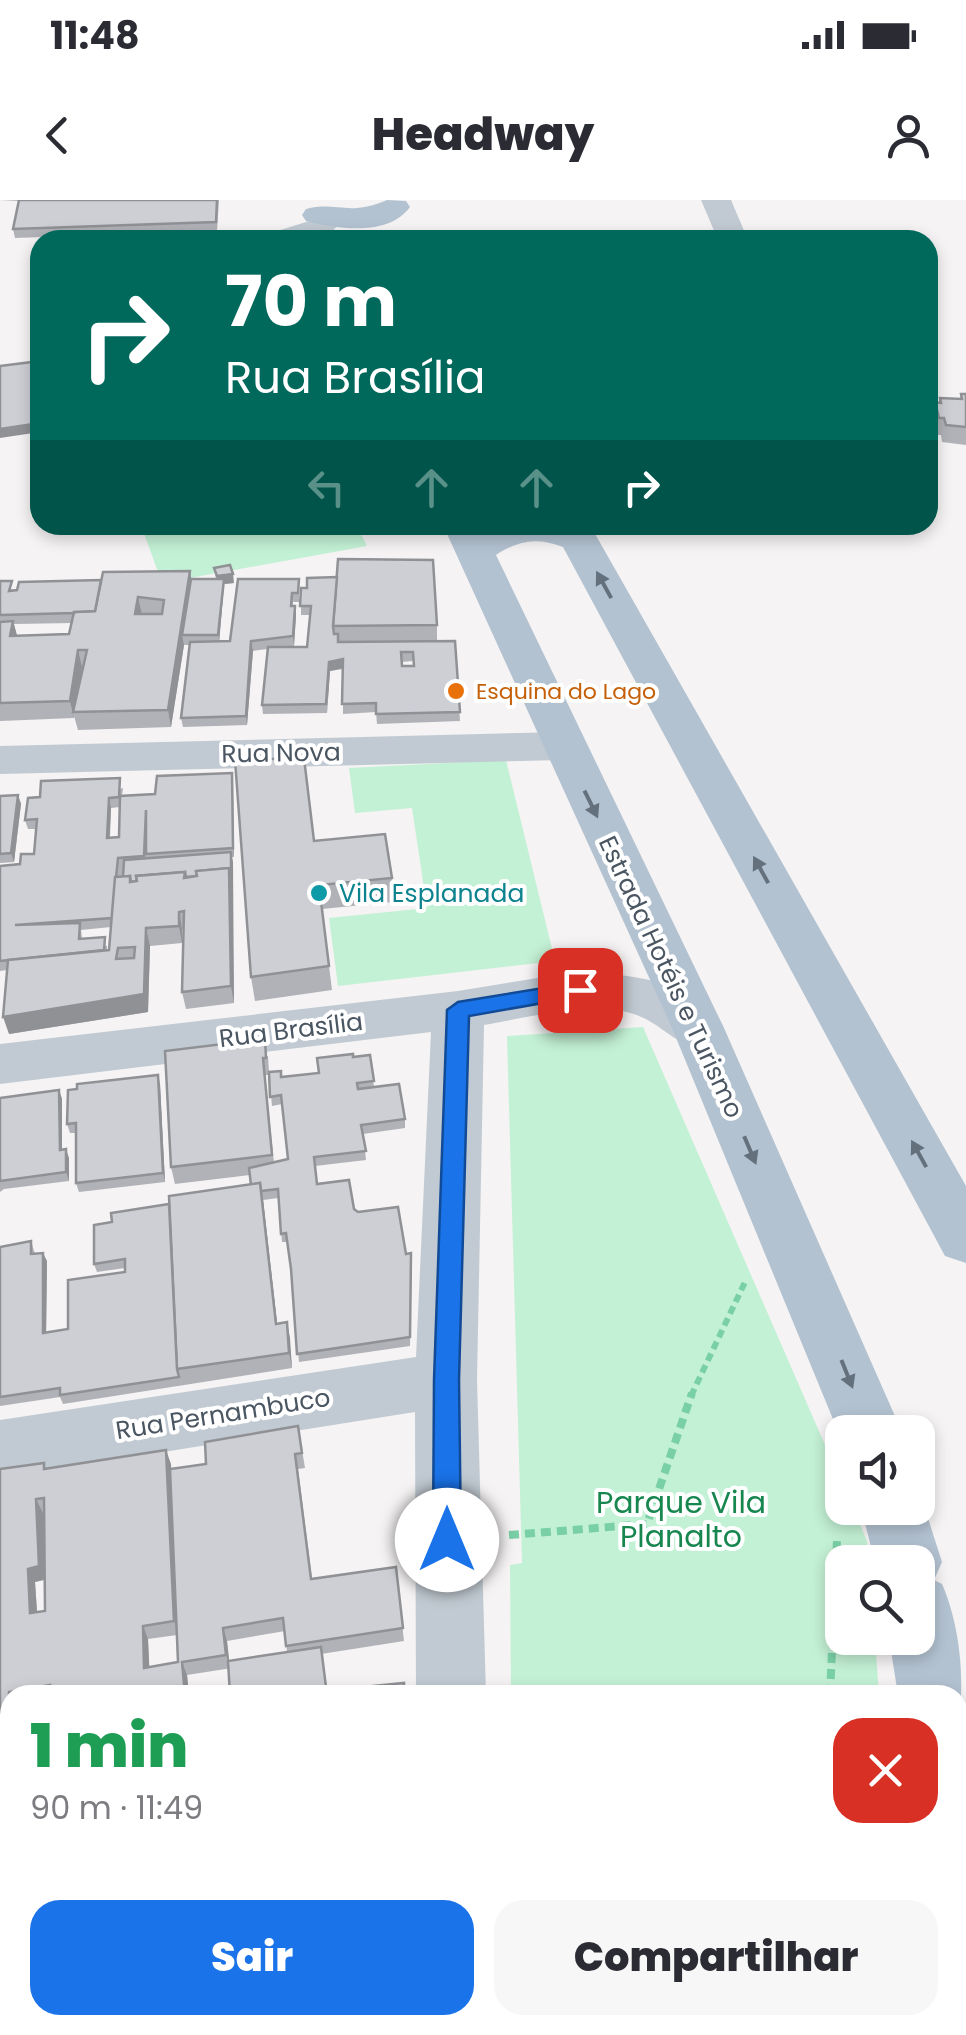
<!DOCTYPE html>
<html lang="pt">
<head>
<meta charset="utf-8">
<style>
	:root { --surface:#fff; --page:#f7f7f7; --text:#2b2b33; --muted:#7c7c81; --accent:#1a73e8 }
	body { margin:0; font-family:Poppins,sans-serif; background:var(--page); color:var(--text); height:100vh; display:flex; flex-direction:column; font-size:38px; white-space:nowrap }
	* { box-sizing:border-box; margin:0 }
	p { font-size:32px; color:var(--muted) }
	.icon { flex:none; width:55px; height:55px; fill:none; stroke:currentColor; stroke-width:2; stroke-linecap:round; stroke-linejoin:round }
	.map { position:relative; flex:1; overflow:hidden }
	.sheet { position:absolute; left:0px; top:1485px; width:968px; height:350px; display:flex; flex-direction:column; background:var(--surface); border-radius:30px 30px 0 0; box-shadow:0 5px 15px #0003 }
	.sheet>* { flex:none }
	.guide { position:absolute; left:30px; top:30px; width:908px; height:305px; border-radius:30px; box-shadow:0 5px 15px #0003; background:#00695c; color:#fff; overflow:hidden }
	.buttons { position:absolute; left:825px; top:1215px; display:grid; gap:20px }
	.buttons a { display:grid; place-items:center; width:110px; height:110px; border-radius:20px; background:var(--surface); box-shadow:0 5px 15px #0003; font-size:50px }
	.pin { position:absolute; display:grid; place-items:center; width:85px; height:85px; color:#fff; margin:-42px; border-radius:20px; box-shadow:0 5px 15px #0006 }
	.me { position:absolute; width:110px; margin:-55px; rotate:0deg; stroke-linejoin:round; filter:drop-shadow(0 0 8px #0008) }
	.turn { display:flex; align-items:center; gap:35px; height:210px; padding:0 30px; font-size:45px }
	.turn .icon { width:130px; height:130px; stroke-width:2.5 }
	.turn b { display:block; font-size:70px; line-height:85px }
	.lanes { display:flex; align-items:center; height:95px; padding:0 30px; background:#0003; justify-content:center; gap:50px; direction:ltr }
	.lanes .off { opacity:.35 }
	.round { display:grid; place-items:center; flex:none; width:105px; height:105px; border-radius:30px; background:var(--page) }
	.headline { display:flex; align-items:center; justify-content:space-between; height:170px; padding:0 30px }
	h1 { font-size:60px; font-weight:800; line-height:75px; color:#1e9e55 }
	.action { display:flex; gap:20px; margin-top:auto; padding:20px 30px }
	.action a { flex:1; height:115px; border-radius:30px; background:var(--accent); color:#fff; font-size:40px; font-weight:800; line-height:115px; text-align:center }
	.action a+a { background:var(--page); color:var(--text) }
	.status { display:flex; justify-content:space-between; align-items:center; height:70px; padding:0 50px; background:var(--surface); direction:ltr }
	.status svg { height:28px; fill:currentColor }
	header { display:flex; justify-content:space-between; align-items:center; height:130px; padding:0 30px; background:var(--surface); font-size:45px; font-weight:800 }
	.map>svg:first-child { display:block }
	.green { fill:#c3f1d5 }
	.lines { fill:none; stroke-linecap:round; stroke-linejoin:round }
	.path-far1 { stroke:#7ad0a6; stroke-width:6; stroke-dasharray:8 5; stroke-linecap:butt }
	.path { stroke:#7ad0a6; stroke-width:8; stroke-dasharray:10 6; stroke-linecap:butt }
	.minor { fill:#c1cad2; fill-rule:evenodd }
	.major { fill:#b3c2d1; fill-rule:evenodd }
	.wall { fill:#b0b2b7; fill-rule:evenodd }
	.shaded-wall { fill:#909195 }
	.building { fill:#cdcfd5; stroke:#909195; stroke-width:2.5; fill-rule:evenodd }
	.oneway { fill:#64717d }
	.route { fill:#1a73e8; stroke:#114b97; stroke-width:2.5 }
	.food-dot { fill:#e8710a; stroke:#fff; stroke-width:4 }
	.culture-dot { fill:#0f9aa8; stroke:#fff; stroke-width:4 }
	.labels { text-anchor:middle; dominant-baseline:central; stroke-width:8; stroke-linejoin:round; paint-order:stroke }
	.far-food-label { font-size:22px; fill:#c56008; stroke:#fff; text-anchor:start }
	.street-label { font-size:25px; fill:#4a5661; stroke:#fff }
	.culture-label { font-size:25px; fill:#0d838f; stroke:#fff; text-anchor:start }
	.near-park-label { font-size:30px; fill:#17864f; stroke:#fff }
</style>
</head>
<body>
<div class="status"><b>11:48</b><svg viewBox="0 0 49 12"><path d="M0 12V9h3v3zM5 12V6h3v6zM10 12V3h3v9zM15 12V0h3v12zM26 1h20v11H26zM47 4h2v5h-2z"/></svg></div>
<header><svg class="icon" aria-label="back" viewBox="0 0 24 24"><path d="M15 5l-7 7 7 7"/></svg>Headway<svg class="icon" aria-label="person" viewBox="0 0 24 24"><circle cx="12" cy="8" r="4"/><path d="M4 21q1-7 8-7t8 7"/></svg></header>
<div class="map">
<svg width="966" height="1835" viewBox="0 0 966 1835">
	<rect width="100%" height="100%" fill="#f5f3f3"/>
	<!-- green -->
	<g class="green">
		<polygon points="141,325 356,325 367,346 162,383"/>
		<polygon points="506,560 555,761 338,786 329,718 427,708 412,608 355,613 349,568"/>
		<polygon points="643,827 842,1284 842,1308 853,1308 867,1341 869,1362 842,1362 842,1438 875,1438 879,1495 511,1495 510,1365 522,1363 507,836"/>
		<polygon points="535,1825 869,1825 871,1835 535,1835"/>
	</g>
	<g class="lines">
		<!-- path-far1 -->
		<polyline class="path-far1" points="691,1196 746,1080"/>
		<!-- path -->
		<g class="path">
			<polyline points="839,1293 840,1265"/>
			<polyline points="509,1335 647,1324 692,1193"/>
			<polyline points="830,1495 837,1340"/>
			<polyline points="839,1825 840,1835"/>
			<polyline points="729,1835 731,1825"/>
		</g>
		<!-- minor -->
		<g class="minor">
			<polygon points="701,0 731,0 748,40 718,40"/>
			<path d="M322 17 333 20 337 26C322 46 289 40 267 40L271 33Z"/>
			<polygon points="563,532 579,536 585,546 579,556 563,560 0,574 0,546"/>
			<path d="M581 771C631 776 697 779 724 828L717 842C678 854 671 829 639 816 598 798 527 818 484 825L477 1180 486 1495H416L415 1212 0 1278V1220L416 1157 431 832 0 884V844L458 791Z"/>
			<polygon points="10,1790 10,1825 76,1825 72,1835 0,1835 0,1792"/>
			<rect x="419" y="1825" width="80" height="10"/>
		</g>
		<!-- major -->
		<g class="major">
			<path d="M387 0 406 1 410 7C388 37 337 29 306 21L302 15 306 9C337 1 348 17 387 0Z"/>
			<path d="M443 325H481L484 329 494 325H590L966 986V1063L945 1056 563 347C537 337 519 340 496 355L724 828 902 1232H842V1241L672 828Z"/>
			<path d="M918 1287 942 1362 934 1380 942 1384C959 1422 966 1481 958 1520V1495H898L889 1438H918V1362H875L861 1308H918Z"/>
			<polygon points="966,1615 966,1697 958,1701 958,1619"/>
			<polygon points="958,1785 966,1789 966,1835 919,1835 917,1825 958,1825"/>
		</g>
	</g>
	<!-- wall -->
	<g class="wall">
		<polygon points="0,0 219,0 217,31 15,38 13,29 19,1"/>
		<polygon points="961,194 966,194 966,245 942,242 941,235 935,235 931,219 935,202 939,203 940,198 960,199"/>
		<path d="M214 368 234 383 224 384 219 442 230 441 299 379V402H293V406H295L296 415 294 446 284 447H307L310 415H301V388L437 425V441H455L460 521 377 524 376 512 343 514V469L330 471 327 513 263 514 262 505 267 449 253 451 247 525 183 527 181 518 189 445H184L171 527 78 530 74 516V518L0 521V381L14 391 216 379ZM72 423 69 434 17 436 14 424ZM413 461 414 466H402V462Z"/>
		<path d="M232 573 234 657H232V686L234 803 186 809 182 792 184 729H182V743L150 746 148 812 9 834 7 770 0 771V666L20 664 34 654 36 629H28L25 620 123 588 122 596 155 594ZM120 607 119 637 110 638 111 608ZM111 727 109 750H107V746L82 738 81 730Z"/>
		<polygon points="18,595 21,604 14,662 0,663 0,596"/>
		<polygon points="314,641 392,678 393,702 322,709 332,790 255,801 251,777"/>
		<path d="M165 851 268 856 269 872 281 877 319 873 353 857 370 855 374 887 405 919V928L363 934 366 960 315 966 317 984 354 1009 406 1054 412 1061 410 1146 299 1162 291 1069 287 1042H282L278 998 263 1000 277 1124 287 1122 292 1168 63 1204 60 1197 0 1206V1047L31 1041 35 1054 47 1061 46 1132 68 1129 125 1072V1068L97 1072 94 1064 112 1022 169 1004 251 985 250 975 175 984 171 967ZM265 875H269L272 906 282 904 288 959 274 963Z"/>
		<polygon points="160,884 165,982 79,992 76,983 76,933 70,933 67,924"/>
		<polygon points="59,890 62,899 62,950 69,958 69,981 4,989 0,992 0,898"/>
		<path d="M298 1226 305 1268 298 1269 312 1379 396 1367 404 1441 187 1475 189 1495H10V1766L0 1768V1269L171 1264V1269L206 1264ZM45 1380V1411L37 1412 35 1382ZM285 1431 287 1452 229 1461 227 1441ZM177 1435 178 1462 149 1467 148 1439Z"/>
	</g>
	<!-- shaded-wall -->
	<g class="shaded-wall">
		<polygon points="40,223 40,232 0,238 0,229"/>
		<polygon points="190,371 193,389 182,435 184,445 171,527 168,510"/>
		<polygon points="233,374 234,383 224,384 219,444 217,376"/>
		<polygon points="138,397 142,415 135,414"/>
		<polygon points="295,406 296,415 294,446 293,436"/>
		<polygon points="13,421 18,439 10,436"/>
		<polygon points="251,441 253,451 247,525 246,516"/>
		<polygon points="78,450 82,467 75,512 73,512 74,518 70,501"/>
		<polygon points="343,459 344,468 330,471 327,513 329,462"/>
		<polygon points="232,573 233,583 234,657 233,648"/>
		<polygon points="18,595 21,604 14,662 11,653"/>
		<polygon points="109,598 111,608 109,647 107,638"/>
		<polygon points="231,652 233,662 234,803 231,786 229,668"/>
		<polygon points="179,712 182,729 182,743 179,726"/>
		<polygon points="146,728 150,746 148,812 9,834 3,817 144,794"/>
		<polygon points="158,875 160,884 165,982 163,973"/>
		<polygon points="59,890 62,899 62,959 60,950"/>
		<polygon points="66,949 69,958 69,981 66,972"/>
		<polygon points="260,983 263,1000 279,1140 276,1124"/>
		<polygon points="43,1053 47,1061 46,1141 43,1133"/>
		<polygon points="287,1122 290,1138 292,1168 289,1153"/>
		<polygon points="166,1250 171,1264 179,1434 174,1421"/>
		<polygon points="36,1299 43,1313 46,1379 35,1382 38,1426 30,1413 28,1369"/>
		<polygon points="143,1426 148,1439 150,1481 144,1468"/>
		<polygon points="223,1428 227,1441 230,1468 226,1455"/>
		<polygon points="182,1462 187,1475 189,1495 185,1495"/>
	</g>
	<!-- building -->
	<g class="building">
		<polygon points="19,0 217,0 216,22 13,29"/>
		<polygon points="40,161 40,223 0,229 0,166"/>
		<polygon points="961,194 966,194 966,227 946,225 944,218 939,218 935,202 941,203 940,198 962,199"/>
		<polygon points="338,359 433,360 437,425 333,426"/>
		<polygon points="230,365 233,374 217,376 214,368"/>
		<path d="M190 371 168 510 73 512 87 450H78L70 501 0 503V422L13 421 10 436 69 434 74 412 95 411 103 372ZM138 397 164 400 162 414H135Z"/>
		<path d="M337 377 333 426 334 434H338V442L455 441 460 512 376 514V503L342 504 343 459 329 462 326 504 262 505 268 447H307L311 406H300L301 388H307V378ZM401 452H413L414 466H402Z"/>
		<polygon points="191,379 224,379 218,435 182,435"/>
		<polygon points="238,379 299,379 298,393 292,393 291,406 295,406 293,436 251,441 246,516 181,518 190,442 230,441"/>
		<polygon points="101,380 95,411 74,412 74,413 0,415 0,381 12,381 9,391 17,390 19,382"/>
		<polygon points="304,558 314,641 385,634 392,678 319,685 329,766 251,777 235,560"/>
		<polygon points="232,573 233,648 146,654 146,610 144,656 118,658 112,718 15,725 80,723 79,739 105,737 104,750 0,761 0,666 20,664 21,654 34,654 37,619 25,620 28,598 40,597 41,581 120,578 119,597 109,598 107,638 119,637 120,596 155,594 157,576"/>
		<polygon points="18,595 11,653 0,654 0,596"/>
		<polygon points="231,652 231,676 229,668 196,671 197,676 186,677 185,672 136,676 137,681 131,682 130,676 123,677 124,660"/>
		<path d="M229 668 231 786 182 792 184 711 179 712V726L146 728 144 794 3 817 8 760 109 750 115 677 130 676V682L137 681 136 676 185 672 184 678 197 676 196 671ZM135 747 134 758 116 759 118 748Z"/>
		<polygon points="265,839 266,858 263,858 272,955 171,967 165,851"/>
		<polygon points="353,854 353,857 370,855 374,881 357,883 358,889 399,884 405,919 361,925 366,951 314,957 317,984 349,980 354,1009 358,1012 398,1007 406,1054 411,1053 410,1137 297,1154 291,1069 286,1033 281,1034 278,989 261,991 260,983 251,985 249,968 288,959 281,895 270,897 269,872 281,871 281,877 319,873 317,858"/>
		<polygon points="158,875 163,973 76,983 76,923 67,924 68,890 77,889 77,884"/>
		<polygon points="59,890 60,950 66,949 66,972 0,981 0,898"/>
		<polygon points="260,983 276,1124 287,1122 289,1153 177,1169 169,996"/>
		<polygon points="169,1004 177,1169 179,1177 60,1195 60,1188 0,1197 0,1047 31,1041 31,1054 43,1053 43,1133 68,1129 68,1080 125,1072 125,1059 94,1064 94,1025 112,1022 111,1013"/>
		<path d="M298 1226 302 1253 295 1254 311 1379 396 1367 403 1428 286 1446 283 1418 223 1428 226 1455 182 1462 185 1495H50V1485L9 1492 10 1756 0 1758V1269L44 1263V1269L166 1250 174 1421 143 1426 144 1468 178 1462 170 1269 206 1264 205 1242ZM44 1298 45 1411 30 1413 28 1369 39 1366 36 1299Z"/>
		<polygon points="321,1447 327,1495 230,1495 228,1461"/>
		<polygon points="404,1483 404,1495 353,1495 352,1488"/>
	</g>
	<!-- one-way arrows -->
	<defs><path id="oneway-solid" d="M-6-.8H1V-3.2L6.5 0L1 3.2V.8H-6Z" transform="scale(2.5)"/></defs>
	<g class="oneway">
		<use href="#oneway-solid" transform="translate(604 385) rotate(-119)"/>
		<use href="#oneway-solid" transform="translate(591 604) rotate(64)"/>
		<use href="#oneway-solid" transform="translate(761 670) rotate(-119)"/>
		<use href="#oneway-solid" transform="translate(750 950) rotate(67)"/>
		<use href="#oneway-solid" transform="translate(919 954) rotate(-119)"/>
		<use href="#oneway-solid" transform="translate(847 1174) rotate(68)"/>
	</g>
	<!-- route -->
	<polygon class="route" points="580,782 591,790 588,795 469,816 459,1180 461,1340 457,1349 447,1353 438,1349 433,1340 434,1180 447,810 458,802"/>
	<!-- markers -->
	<circle class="food-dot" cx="456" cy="491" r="10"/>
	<circle class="culture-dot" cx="319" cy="693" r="10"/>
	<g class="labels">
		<!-- far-food labels -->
		<g class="far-food-label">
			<text x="476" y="491">Esquina do Lago</text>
		</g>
		<!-- street labels -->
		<g class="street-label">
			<text transform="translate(281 553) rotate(-1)">Rua Nova</text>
			<text transform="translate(671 777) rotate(65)">Estrada Hotéis e Turismo</text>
			<text transform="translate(291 830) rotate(-7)">Rua Brasília</text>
			<text transform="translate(223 1214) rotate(-9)">Rua Pernambuco</text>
		</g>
		<!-- culture labels -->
		<g class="culture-label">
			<text x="339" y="693">Vila Esplanada</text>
		</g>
		<!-- near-park labels -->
		<g class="near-park-label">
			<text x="681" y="1302">Parque Vila<tspan x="681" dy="34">Planalto</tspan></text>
		</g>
	</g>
</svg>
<div class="buttons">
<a><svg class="icon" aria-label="sound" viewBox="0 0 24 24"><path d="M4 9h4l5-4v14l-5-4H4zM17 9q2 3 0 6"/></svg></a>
<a><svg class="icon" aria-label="search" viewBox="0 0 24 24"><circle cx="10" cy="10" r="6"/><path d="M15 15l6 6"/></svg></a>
</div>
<div class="pin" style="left:580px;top:790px;background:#d93025"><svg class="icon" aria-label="arrive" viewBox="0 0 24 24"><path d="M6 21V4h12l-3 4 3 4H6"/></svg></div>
<svg class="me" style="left:447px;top:1340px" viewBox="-20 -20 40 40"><circle r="19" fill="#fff"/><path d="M0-13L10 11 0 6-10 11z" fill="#1a73e8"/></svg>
<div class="guide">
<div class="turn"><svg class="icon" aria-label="right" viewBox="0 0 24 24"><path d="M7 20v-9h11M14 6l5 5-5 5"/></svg><div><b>70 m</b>Rua Brasília</div></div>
<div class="lanes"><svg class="icon off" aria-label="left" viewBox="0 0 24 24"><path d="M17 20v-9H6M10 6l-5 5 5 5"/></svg><svg class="icon off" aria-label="ahead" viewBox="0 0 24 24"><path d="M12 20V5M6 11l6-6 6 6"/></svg><svg class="icon off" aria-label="ahead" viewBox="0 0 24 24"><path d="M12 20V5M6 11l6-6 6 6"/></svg><svg class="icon" aria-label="right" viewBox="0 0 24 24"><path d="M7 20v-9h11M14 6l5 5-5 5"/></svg></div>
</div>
<section class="sheet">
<div class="headline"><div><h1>1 min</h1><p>90 m · 11:49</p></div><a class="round" style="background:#d93025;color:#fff"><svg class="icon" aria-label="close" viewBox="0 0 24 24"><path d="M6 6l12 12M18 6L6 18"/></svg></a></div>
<div class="action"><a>Sair</a><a>Compartilhar</a></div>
</section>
</div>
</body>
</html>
